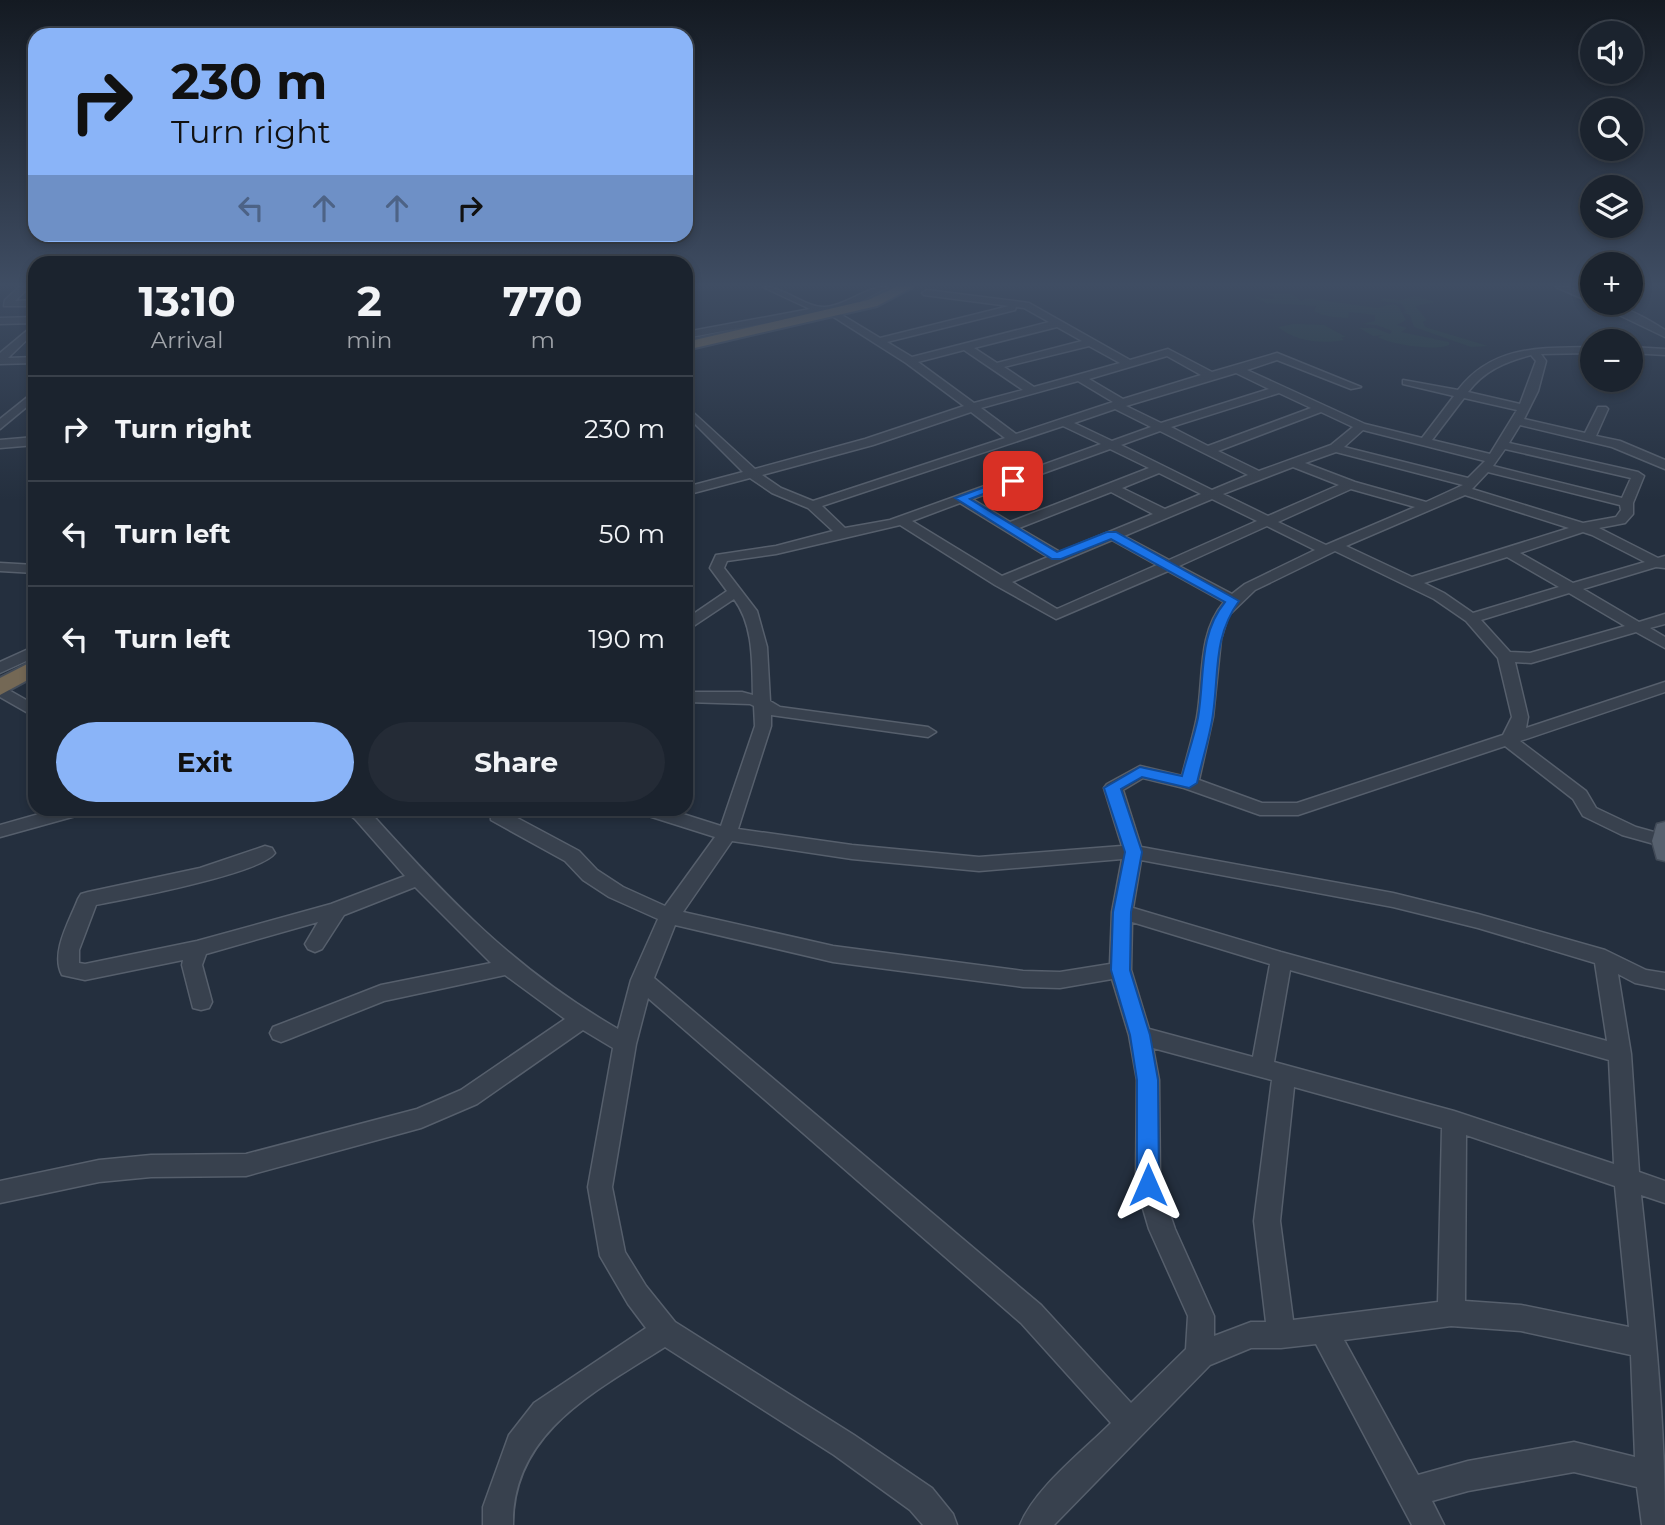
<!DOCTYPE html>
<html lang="en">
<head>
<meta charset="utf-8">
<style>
	:root { --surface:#1b232e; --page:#242b36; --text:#f1f3f6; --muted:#a0a4aa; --line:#39404a; --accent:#8ab4f8 }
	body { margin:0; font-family:Montserrat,sans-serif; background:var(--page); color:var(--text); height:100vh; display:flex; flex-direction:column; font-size:26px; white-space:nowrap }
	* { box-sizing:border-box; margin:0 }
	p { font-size:23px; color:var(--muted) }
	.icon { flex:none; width:38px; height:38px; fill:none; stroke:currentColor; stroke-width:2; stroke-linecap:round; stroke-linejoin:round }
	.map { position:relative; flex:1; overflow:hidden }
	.details { position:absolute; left:28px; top:256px; width:665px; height:560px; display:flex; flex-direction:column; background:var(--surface); border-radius:21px; box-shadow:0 4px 10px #0003,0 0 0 2px var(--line) }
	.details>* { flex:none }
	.banner { position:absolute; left:28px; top:28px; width:665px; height:214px; border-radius:21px; box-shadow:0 4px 10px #0003,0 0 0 2px var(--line); background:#8ab4f8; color:#111; overflow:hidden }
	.tools { position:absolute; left:1580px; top:21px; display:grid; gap:14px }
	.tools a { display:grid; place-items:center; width:63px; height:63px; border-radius:50%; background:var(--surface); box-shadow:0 4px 10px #0003,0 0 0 2px var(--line); font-size:35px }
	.pin { position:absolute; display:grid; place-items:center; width:60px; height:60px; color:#fff; margin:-30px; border-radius:14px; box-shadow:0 4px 10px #0006 }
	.me { position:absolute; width:77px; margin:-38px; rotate:0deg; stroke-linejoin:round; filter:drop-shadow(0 0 5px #0008) }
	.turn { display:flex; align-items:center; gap:24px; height:147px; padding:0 28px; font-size:32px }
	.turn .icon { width:91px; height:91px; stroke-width:2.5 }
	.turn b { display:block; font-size:49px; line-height:60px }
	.lanes { display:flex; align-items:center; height:66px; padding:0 28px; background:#0003; justify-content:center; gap:35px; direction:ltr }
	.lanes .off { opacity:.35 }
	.eta { display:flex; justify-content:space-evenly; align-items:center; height:119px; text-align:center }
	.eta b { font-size:42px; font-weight:700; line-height:49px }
	.action { display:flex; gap:14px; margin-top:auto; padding:14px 28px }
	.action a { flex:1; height:80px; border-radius:42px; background:var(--accent); color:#111; font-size:28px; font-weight:700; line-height:80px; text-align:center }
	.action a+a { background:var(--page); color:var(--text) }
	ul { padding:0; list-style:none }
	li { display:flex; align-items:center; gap:21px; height:105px; padding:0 28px; border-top:2px solid var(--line) }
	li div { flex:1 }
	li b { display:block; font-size:26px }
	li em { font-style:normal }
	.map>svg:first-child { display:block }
	.green { fill:#263c3f }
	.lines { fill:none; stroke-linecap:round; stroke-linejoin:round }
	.minor-casing { stroke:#565f6c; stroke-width:3 }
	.major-casing { stroke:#414a57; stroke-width:3 }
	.highway-casing { stroke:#434c59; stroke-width:4 }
	.minor { fill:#38414e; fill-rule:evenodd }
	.major { fill:#56606e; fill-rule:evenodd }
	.highway { fill:#746855; fill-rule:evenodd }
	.route { fill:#1a73e8; stroke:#114b97; stroke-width:2 }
</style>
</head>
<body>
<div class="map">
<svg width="1665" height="1525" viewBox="0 0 1665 1525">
	<rect width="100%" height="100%" fill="#242f3e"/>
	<!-- green -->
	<g class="green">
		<path d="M1282 293 1294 295 1302 301 1306 298 1377 308 1393 304 1398 306 1406 320 1397 325 1407 328 1401 332 1449 342V345C1439 351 1390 345 1378 337L1383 335 1373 336 1359 328H1375L1390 334 1392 331 1377 325 1362 324 1375 321V315L1349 312 1348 318C1334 317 1325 317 1314 311L1316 306 1265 303 1255 297 1273 299 1275 297 1267 294Z"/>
		<polygon points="1415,296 1436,302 1415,306 1427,320 1423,322 1425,327 1488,346 1471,347 1414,327 1410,315 1404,313 1406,311 1402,304 1379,301 1384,298 1400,300"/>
		<path d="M1294 324 1324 325 1346 337H1341L1344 340C1323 344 1296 342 1278 327Z"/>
	</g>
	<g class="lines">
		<!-- minor casing -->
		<g class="minor-casing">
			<g id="minor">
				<polygon points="19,287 29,287 15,301 35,300 35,306 4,306 5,300"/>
				<path d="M763 287C785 287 806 308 825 307 848 305 866 286 888 287L848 308 686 338V332L810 309Z"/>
				<polygon points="1556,287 1568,287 1592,297 1593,303"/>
				<path d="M927 290 1029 303 1130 360 1168 349 1212 372 1277 353 1361 387 1351 389 1277 360 1247 370 1365 424 1422 438 1454 396 1403 384V380L1458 390C1493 345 1540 348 1592 347V353L1541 354 1546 361 1538 391 1524 419 1585 433 1598 407H1606L1608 409 1596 436 1620 441 1665 460V469L1612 447 1520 425 1509 443 1638 472 1644 476 1633 503V514L1625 523 1599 528 1658 558 1665 556V568L1656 567 1583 589 1639 622 1665 614V624L1650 628 1665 637V648L1636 632 1531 663 1515 662 1528 717 1526 728 1665 682V692L1520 741 1586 791 1596 808 1636 827 1665 835V847L1622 835 1583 816 1573 799 1505 746 1298 815H1260L1184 788 1143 778 1123 790 1141 847 1393 893 1478 914 1605 950 1646 970 1665 973V989L1635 983 1618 974 1631 1054 1639 1172 1665 1181V1203L1641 1195C1653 1305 1665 1415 1665 1525H1642L1637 1487 1574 1472 1468 1491 1432 1501 1444 1525H1412L1316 1344 1281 1348H1251L1210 1365 1054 1525H1020C1035 1488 1082 1452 1111 1423L1021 1323 648 998 636 1044 612 1187 625 1252 646 1286 675 1322 854 1435 932 1488 953 1514 957 1525H923L910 1510 834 1455 665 1347C596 1391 512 1432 513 1525H483V1507L509 1435 534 1403 646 1328 628 1304 600 1256 588 1187 613 1048 583 1030 477 1104 421 1128 246 1176 151 1177 99 1182 0 1203V1181L99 1160 151 1155 246 1154 417 1109 461 1090 565 1019 505 975 384 1001 289 1039 281 1042 273 1039 270 1033 273 1027 381 985 491 963 415 887 344 915 322 949 315 952 308 949 305 944 318 922 206 954 202 965 212 1002 209 1008 201 1010 193 1008 182 965 183 960 85 980 62 975C50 953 70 920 78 899L81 894 88 892 200 868 265 846 272 848 275 853C261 874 126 899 96 905L79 950V963L85 964 197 941 331 904 405 876 355 819 341 808 369 811C448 899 514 969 618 1029L631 980 658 919 609 897 583 880 565 861 491 820 490 808H508V813L579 851 597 870 623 887 665 906 715 837 636 812 633 808H664L721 826 755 726 754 706 750 704 686 702V692H742L753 695C752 662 754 626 734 599L686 631V619L727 591 710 568 716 555 776 546 833 531 808 508 772 493 750 478 686 495V487L743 472 686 415V406L755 469 865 439 964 406 906 363 829 314 837 312 880 338 1009 306 924 295 922 293ZM1016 307 1024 308 1049 322 912 357 887 342 1015 310ZM1057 327 1082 341 997 363 974 348ZM1089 346 1120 363 1034 387 1004 367ZM964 350 1023 390 974 403 918 362ZM1531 355 1536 361 1520 404 1468 392C1485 370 1505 362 1531 355ZM1167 356 1201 375 1123 399 1089 379ZM1236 373 1269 389 1161 423 1126 406ZM1078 381 1113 402 1016 434 981 408ZM1279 393 1311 408 1208 446 1171 427ZM1464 398 1517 410 1490 454 1432 440ZM1115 409 1151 427 1112 441 1074 423ZM971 412 1005 438 813 501 781 488 762 475 873 445ZM1321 412 1353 427 1331 445 1259 471 1218 451ZM1063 426 1101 444 890 520 845 528 822 506ZM1363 430 1485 461 1468 478 1344 447ZM1160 431 1248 475 1212 490 1121 445ZM1110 449 1149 468 1010 522 972 499ZM1505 449 1631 478 1622 498 1493 466ZM1336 452 1463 485 1426 502 1355 482 1305 463ZM1293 467 1339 485 1268 516 1223 494ZM1488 472 1620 505 1621 510 1616 517 1583 523 1472 489ZM1159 473 1201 494 1165 509 1122 488ZM1351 489 1415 507 1326 545 1278 522ZM1111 492 1153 514 1060 552 1019 528ZM1465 495 1569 528 1412 577 1346 546ZM1212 499 1257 521 1169 560 1124 536ZM960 503 1048 557 1002 576 912 521ZM900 525 995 585 1056 619 1168 571 1224 602C1197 634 1204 678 1197 717 1193 737 1187 756 1182 776L1140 766 1107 784 1104 788 1122 846 979 857 852 845 738 829 771 726V715L928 737 936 732 928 727 780 707 770 701 767 647 757 611 724 568 727 561 776 554ZM1267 526 1315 550 1245 584 1232 594 1179 566ZM1583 532 1592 535 1645 562 1573 583 1520 553ZM1112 540 1157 565 1057 609 1012 582ZM1335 551 1434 599 1466 621 1498 658 1512 717 1503 735 1297 803H1262L1199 780 1213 717 1221 639 1228 616 1255 590ZM1507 557 1559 587 1473 613 1444 593 1424 583ZM1569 593 1625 626 1530 653 1510 652 1481 620ZM732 841 852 859 979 871 1122 859 1112 912 1110 964 1060 972 1023 971 833 946 683 912ZM1141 860 1393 907 1478 928 1595 963 1607 1041 1281 952 1133 908ZM1132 922 1270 964 1253 1057 1149 1029 1131 970ZM675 925 833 962 1023 987 1060 988 1112 979 1129 1035 1137 1080 1136 1185 1149 1229 1188 1316 1186 1349 1131 1403 1041 1305 654 978ZM1290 970 1609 1060 1614 1164 1454 1111 1274 1062ZM1153 1048 1272 1080 1254 1221 1266 1322H1251L1214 1336V1316L1175 1229 1160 1185 1159 1080ZM1294 1087 1442 1128 1438 1302 1293 1320 1280 1221ZM1466 1135 1615 1186 1629 1327 1521 1305 1465 1301ZM1451 1326 1521 1331 1631 1355 1635 1457 1574 1442 1468 1461 1418 1475 1344 1340Z"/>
				<path d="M1594 303C1618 302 1645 317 1665 330V337Z"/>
				<polygon points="35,317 35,323 0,324 0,318"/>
				<polygon points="35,324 35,332 8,358 35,357 35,363 0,364 0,353"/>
				<polygon points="1631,347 1665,349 1665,355 1631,353"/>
				<polygon points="35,391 35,400 0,429 0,419"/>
				<polygon points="35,437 35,445 0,448 0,440"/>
				<polygon points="0,563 35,565 35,573 0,571"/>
				<polygon points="35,646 35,657 0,673 0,662"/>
				<polygon points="0,685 35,705 35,717 0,697"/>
				<polygon points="60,808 93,808 90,812 0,837 0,825"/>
			</g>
		</g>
		<!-- major casing -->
		<g class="major-casing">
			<polygon id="major" points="1665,822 1665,861 1657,859 1652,841 1657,824"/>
		</g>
		<!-- highway casing -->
		<g class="highway-casing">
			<g id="highway">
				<polygon points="896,287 913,287 877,306 686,350 686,342 868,300"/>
				<polygon points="35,660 35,676 0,695 0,678"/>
			</g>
		</g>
		<!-- minor -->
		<use href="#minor" class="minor"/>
		<!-- major -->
		<use href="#major" class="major"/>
		<!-- highway -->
		<use href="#highway" class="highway"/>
	</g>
	<!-- sky -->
	<linearGradient id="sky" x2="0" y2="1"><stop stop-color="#141a22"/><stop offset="0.57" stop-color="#3f4d63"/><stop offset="1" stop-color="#3f4d63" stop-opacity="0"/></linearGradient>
	<rect width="1665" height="500" fill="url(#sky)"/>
	<!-- route -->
	<path class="route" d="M1009 478 1018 481 970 499 1057 552 1107 532H1116L1239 601C1213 637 1219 672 1213 714 1210 737 1202 760 1197 783L1189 788 1142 777 1121 789 1142 852 1131 912 1130 970 1150 1035 1158 1080 1159 1185 1156 1192 1148 1195 1140 1192 1137 1185V1080L1130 1035 1111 970 1113 912 1125 852 1104 788 1140 767 1182 776C1187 757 1194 737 1198 718 1205 678 1198 635 1225 602L1111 539 1061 559H1052L955 498Z"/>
</svg>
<div class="tools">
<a><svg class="icon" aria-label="sound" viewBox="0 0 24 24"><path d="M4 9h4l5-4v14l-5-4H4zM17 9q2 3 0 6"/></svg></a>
<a><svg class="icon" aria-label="search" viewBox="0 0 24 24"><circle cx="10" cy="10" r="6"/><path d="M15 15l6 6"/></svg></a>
<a><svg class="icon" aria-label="layers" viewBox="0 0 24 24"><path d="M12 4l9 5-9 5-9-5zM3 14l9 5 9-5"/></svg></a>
<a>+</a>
<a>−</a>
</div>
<div class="pin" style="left:1013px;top:481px;background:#d93025"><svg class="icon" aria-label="arrive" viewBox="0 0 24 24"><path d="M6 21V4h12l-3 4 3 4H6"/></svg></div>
<svg class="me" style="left:1148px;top:1185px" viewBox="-20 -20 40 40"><path d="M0-17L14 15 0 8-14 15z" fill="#1a73e8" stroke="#fff" stroke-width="4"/></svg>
<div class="banner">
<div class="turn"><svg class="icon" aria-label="right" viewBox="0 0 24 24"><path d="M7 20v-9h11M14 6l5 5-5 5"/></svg><div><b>230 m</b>Turn right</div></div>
<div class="lanes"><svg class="icon off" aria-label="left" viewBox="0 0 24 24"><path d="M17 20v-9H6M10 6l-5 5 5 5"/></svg><svg class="icon off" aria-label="ahead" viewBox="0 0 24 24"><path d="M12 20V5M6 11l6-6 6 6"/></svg><svg class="icon off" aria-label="ahead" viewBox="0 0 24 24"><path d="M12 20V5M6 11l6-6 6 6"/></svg><svg class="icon" aria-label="right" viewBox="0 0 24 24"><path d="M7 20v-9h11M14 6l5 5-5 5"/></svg></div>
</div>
<section class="details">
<div class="eta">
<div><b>13:10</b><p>Arrival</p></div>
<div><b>2</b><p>min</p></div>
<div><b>770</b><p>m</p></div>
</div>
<ul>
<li><svg class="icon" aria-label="right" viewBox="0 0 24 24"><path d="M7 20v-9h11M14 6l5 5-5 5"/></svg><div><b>Turn right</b></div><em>230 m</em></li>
<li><svg class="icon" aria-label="left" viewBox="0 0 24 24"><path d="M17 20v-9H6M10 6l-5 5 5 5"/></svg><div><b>Turn left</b></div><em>50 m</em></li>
<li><svg class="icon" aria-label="left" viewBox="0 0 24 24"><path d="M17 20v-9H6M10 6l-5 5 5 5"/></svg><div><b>Turn left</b></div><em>190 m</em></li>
</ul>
<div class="action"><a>Exit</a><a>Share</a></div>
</section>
</div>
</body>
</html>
